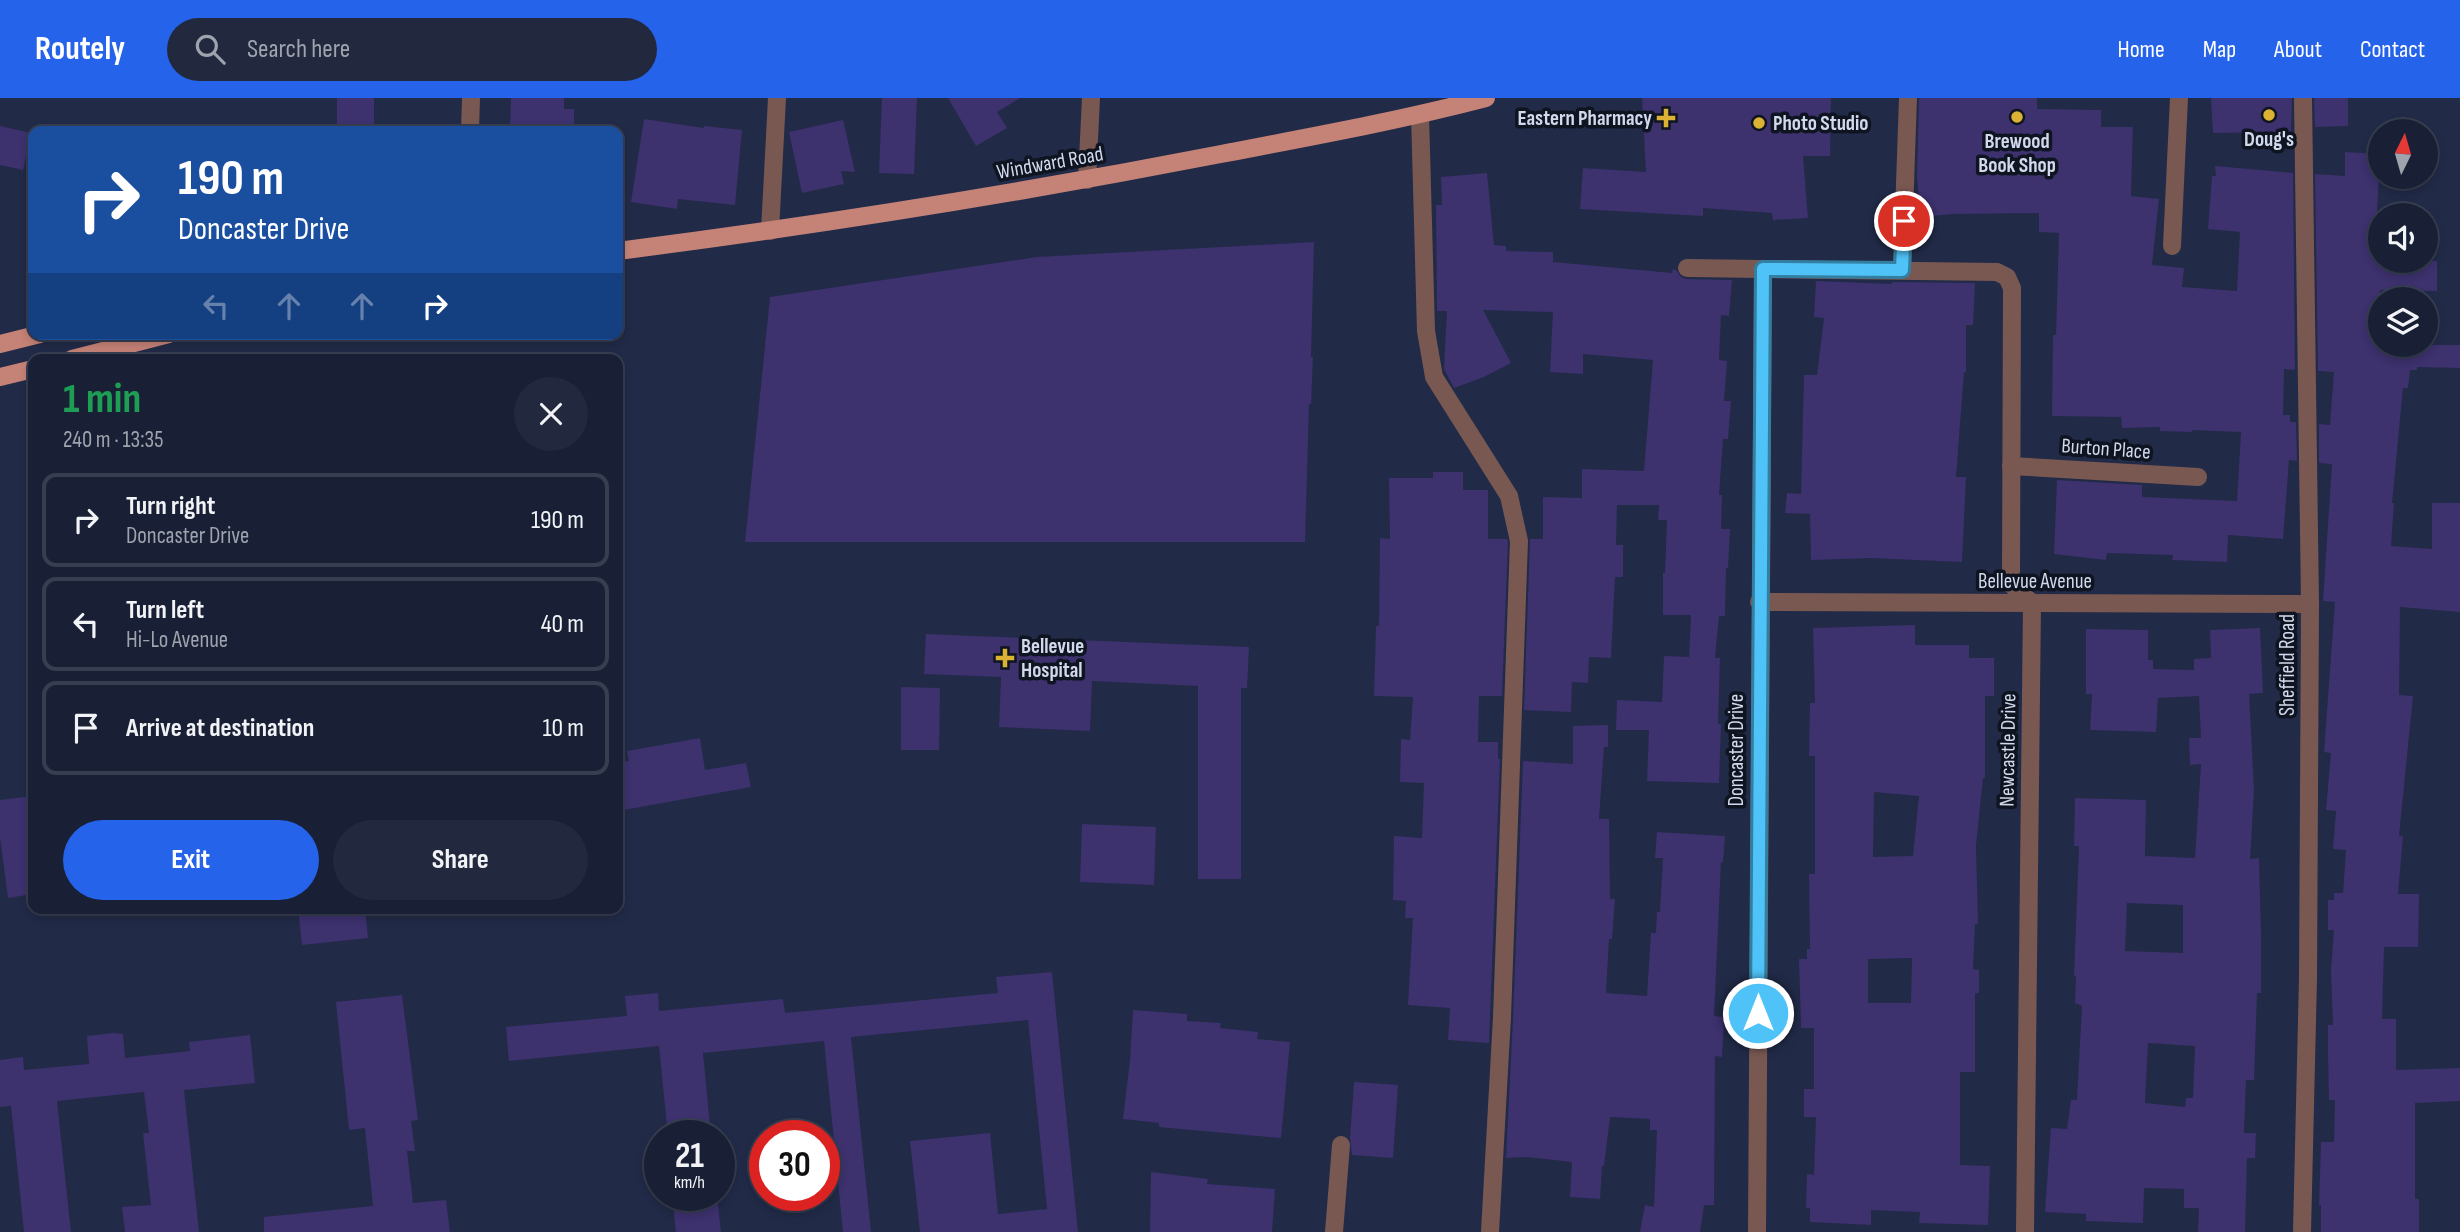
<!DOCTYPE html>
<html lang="en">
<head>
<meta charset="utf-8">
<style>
	:root { --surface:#192035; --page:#22283d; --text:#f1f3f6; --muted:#9fa3ad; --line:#373e50; --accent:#2563eb }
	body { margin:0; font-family:"Sofia Sans Condensed",sans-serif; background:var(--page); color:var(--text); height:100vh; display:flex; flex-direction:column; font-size:26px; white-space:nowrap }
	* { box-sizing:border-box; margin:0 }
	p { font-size:23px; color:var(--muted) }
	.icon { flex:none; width:38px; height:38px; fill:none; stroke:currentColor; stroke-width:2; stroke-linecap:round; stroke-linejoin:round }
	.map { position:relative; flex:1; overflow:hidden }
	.details { position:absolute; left:28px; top:256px; width:595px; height:560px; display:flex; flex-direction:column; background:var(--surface); border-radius:14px; box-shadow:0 4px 10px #0003,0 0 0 2px var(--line) }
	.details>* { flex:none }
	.banner { position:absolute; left:28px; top:28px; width:595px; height:214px; border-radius:14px; box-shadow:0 4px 10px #0003,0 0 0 2px var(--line); background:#1a4fa0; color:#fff; overflow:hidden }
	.needle { width:46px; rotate:5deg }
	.tools { position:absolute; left:2368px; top:21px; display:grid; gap:14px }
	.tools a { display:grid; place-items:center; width:70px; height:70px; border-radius:50%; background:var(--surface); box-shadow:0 4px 10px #0003,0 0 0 2px var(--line); font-size:35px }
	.speed { position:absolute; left:644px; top:1022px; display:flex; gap:14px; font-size:35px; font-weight:700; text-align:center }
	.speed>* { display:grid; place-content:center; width:91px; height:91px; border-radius:50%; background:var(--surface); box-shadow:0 4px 10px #0003,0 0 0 2px var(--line); line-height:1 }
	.speed small { font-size:18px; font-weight:400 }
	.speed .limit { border:10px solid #d22; background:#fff; color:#111 }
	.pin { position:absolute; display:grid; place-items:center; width:60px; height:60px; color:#fff; margin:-30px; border:4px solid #fff; border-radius:50%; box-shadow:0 2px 7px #0007 }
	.me { position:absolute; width:77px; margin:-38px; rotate:0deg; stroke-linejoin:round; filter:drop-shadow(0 0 5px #0008) }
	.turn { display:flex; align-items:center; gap:24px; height:147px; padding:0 35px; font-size:32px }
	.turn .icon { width:91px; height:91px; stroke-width:2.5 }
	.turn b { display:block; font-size:49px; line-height:60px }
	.lanes { display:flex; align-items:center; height:66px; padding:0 35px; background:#0003; justify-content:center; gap:35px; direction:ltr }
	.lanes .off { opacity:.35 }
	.round { display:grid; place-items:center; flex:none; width:74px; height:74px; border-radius:37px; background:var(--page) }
	.headline { display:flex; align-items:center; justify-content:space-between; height:119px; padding:0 35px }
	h1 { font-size:42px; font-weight:700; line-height:52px; color:#1e9e55 }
	.button { display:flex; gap:14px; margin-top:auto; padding:14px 35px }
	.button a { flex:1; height:80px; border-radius:42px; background:var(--accent); color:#fff; font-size:28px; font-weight:700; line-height:80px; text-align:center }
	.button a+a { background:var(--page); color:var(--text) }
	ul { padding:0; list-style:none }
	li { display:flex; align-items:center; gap:21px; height:94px; margin:0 14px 10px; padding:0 21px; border:4px solid var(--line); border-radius:14px }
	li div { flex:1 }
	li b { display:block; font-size:26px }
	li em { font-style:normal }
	header { display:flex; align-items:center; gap:42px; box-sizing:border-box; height:98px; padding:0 35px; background:var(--accent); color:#fff }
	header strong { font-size:33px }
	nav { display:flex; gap:38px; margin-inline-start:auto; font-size:24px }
	.search { width:490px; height:63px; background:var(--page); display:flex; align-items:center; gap:18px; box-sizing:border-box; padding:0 24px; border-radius:38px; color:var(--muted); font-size:26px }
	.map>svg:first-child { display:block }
	.building { fill:#3d316e; fill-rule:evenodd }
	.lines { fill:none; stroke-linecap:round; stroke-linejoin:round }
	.minor { stroke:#795852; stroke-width:18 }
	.major { stroke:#c58277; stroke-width:18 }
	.route-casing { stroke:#337fa1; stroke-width:18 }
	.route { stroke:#4fc3f7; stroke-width:12 }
	.poi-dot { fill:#dbb233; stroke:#0f1421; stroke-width:2.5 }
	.labels { text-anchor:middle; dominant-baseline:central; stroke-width:7; stroke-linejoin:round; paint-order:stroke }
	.poi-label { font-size:21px; font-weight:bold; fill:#d2d9ec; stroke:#0f1421; text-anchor:start }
	.street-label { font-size:21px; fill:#d2d9ec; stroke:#0f1421 }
</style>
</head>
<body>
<header>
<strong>Routely</strong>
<div class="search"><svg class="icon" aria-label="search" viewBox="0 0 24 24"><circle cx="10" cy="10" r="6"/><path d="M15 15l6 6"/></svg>Search here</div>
<nav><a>Home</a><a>Map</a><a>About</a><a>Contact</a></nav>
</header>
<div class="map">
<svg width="2460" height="1134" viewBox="0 0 2460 1134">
	<rect width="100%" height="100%" fill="#212a47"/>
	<!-- building -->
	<g class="building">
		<rect x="337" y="0" width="37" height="33"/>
		<polygon points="511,0 564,0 564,11 574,11 574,33 510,33"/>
		<polygon points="882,0 917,0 914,76 879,75"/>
		<polygon points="948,0 1020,0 997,14 1007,30 976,48"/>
		<polygon points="1642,0 1831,0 1830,58 1803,58 1808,120 1773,122 1772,115 1703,110 1703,118 1580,111 1583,70 1646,74"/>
		<polygon points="1919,0 2037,0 2037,11 2101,12 2101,29 2133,29 2131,98 2159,101 2152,167 2184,170 2182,189 2237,193 2240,134 2208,131 2212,78 2216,78 2215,68 2293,75 2295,272 2284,271 2283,317 2290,317 2290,324 2296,324 2297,363 2289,362 2283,441 2228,437 2227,464 2172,462 2173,457 2107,455 2106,462 2054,456 2057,382 2142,387 2142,399 2237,403 2241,334 2192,332 2192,334 2160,333 2160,329 2122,330 2121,319 2052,318 2053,237 2056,237 2059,135 2039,134 2039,115 1953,116 1920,119 1917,77"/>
		<polygon points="2211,0 2292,0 2291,34 2213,35"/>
		<polygon points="2314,0 2348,0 2348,28 2315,29"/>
		<polygon points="644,21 704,30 704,28 742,32 735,107 678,101 677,111 631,104"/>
		<polygon points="843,22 855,74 841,73 844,86 802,95 789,34"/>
		<polygon points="0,28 31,35 23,72 0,67"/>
		<polygon points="2345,54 2380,56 2376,133 2380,133 2380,163 2437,163 2437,193 2380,192 2380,247 2460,247 2460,270 2417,269 2417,272 2410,272 2408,290 2403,290 2392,405 2394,405 2391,448 2432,451 2432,405 2460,405 2460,514 2400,509 2399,597 2413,598 2399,738 2403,738 2398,796 2419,796 2418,849 2384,849 2382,921 2396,921 2396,972 2460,970 2460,1003 2415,1005 2415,1101 2419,1101 2419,1134 2321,1134 2321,1107 2319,1107 2321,1044 2334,1044 2335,1002 2329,1002 2328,958 2328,927 2333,927 2331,872 2334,832 2328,832 2328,802 2334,802 2334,795 2343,795 2346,752 2333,751 2336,713 2326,712 2331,655 2324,654 2335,504 2323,503 2332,366 2319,365 2319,326 2330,327 2334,274 2318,273 2315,76 2345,78"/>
		<polygon points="1487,75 1494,147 1506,148 1506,153 1553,154 1553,164 1672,175 1673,171 1676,172 1681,179 1686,181 1732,182 1729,218 1721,217 1719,262 1727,263 1724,303 1731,303 1728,341 1723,341 1719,397 1722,397 1721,431 1730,431 1728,470 1726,470 1725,518 1719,518 1715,560 1720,560 1718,626 1721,626 1719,685 1647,683 1649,632 1616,632 1617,602 1662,604 1664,558 1689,559 1691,517 1663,517 1663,475 1665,475 1667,422 1658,422 1659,407 1617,407 1616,447 1623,447 1623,479 1615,479 1611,560 1589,559 1588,585 1572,584 1571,614 1524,612 1530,441 1543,441 1543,399 1582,400 1582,371 1644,373 1653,262 1583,256 1583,276 1550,274 1553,214 1483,212 1511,265 1484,279 1454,290 1444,271 1447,213 1437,213 1436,107 1442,107 1441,79"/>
		<polygon points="1314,144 1311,259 1313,259 1311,306 1309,306 1305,444 745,444 770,199 1037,159"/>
		<polygon points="1816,183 1892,186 1892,184 1975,185 1973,227 1966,227 1966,274 1964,274 1956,379 1966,379 1962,464 1870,460 1811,462 1810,416 1785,415 1787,395 1801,396 1804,277 1817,277 1824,220 1814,219"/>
		<polygon points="1433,374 1463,374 1463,392 1488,392 1488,441 1507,441 1508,444 1502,598 1479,598 1478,644 1498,644 1498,661 1500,661 1489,945 1448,942 1450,910 1408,907 1413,820 1405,820 1406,803 1393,802 1394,738 1422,740 1424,685 1400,684 1401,641 1410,642 1413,599 1374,598 1376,528 1379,528 1380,440 1390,441 1389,380 1433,380"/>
		<path d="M1915 527V547H1969V560H1994V598H1985V680H1983L1976 747 1978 826H1975L1973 871 1979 872V895H1975V974H1960V1067L1990 1068 1988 1127 1919 1125 1920 1114 1871 1112V1127L1810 1124V1110H1806L1807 1076 1814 1077 1816 1019H1804V991H1814V930H1801L1799 861H1807V851H1810L1809 776H1815V658H1809L1810 605H1815L1813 530ZM1874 694 1919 698 1913 758 1873 759ZM1912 860 1911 905H1868V861Z"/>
		<path d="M2260 530 2263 595 2249 596 2254 693 2250 761 2259 760 2261 836V895H2257L2254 982H2246L2244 1035H2256L2255 1060H2247L2245 1134H2198L2199 1110H2184V1091L2144 1090 2143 1125 2086 1123V1116L2045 1114 2051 1030 2067 1031 2071 1002H2077L2082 908 2075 905 2076 878H2074L2079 748H2074L2075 700 2146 702 2145 758 2195 760 2201 666 2190 667 2189 640H2201L2199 598 2158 600 2156 634 2090 632 2092 596H2086V531L2148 532V562H2153V571L2194 572V561L2211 560 2210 532ZM2127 805 2183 807V855L2125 853ZM2148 945 2195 948 2193 1000H2186L2185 1009 2145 1005Z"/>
		<polygon points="926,536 1249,549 1247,590 1241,590 1241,781 1198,781 1198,588 1092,583 1090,633 999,629 1001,579 924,576"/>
		<polygon points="901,589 940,590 939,652 901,652"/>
		<polygon points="1608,627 1608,649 1604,649 1599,721 1609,721 1610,801 1615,801 1612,841 1609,841 1606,895 1647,898 1651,835 1656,835 1657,814 1660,814 1663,760 1655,760 1657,734 1725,738 1723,764 1721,764 1714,918 1724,919 1722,959 1715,958 1714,1107 1704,1107 1700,1134 1640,1134 1645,1107 1654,1109 1657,1032 1650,1032 1650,1021 1610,1019 1604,1068 1602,1068 1600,1101 1570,1099 1572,1064 1527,1059 1506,1060 1513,920 1523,663 1573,666 1573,628"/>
		<polygon points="700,640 705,672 746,665 751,689 618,713 618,665 629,663 627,653"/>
		<polygon points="33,698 33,796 8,800 0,739 0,702"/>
		<polygon points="1082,726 1156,729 1154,787 1080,784"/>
		<polygon points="298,810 365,810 368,840 302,847"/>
		<polygon points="1052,874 1078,1134 920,1134 910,1043 990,1035 998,1116 1047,1111 1028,922 851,939 871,1134 843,1134 824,943 703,955 711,1038 668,1038 659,948 509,963 506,929 627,918 625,898 658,895 659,913 783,901 785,915 998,895 996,879"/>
		<polygon points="402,897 418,1022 411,1023 415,1053 407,1053 413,1105 446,1102 450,1134 264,1134 264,1119 373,1108 365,1030 349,1032 336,904"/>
		<polygon points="1133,912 1187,916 1187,923 1221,925 1220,930 1258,934 1257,941 1290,944 1281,1040 1159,1029 1159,1025 1123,1021 1130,962"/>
		<polygon points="114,935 123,936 125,960 190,953 189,944 250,937 255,985 184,992 199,1134 125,1134 122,1109 151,1107 143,1035 149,1035 144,994 57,1003 71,1134 24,1134 11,1008 0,1009 0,962 23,959 24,972 89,966 87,938"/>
		<polygon points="1354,984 1398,987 1393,1060 1352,1057 1350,1040"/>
		<polygon points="1151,1074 1208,1081 1207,1086 1275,1091 1272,1134 1150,1134"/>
		<polygon points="672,1097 717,1097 721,1134 676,1134"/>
	</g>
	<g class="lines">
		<!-- minor -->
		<g class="minor">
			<polyline points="1420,17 1426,233 1434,279 1509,398 1519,443 1502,919 1490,1134"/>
			<polyline points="470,33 471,0"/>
			<polyline points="1087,82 1091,0"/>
			<polyline points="770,133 777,0"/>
			<polyline points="2172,148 2179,0"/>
			<polyline points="1687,170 1997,174 2007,179 2012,190 2011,476 2014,489 2032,505 2025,1134"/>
			<polyline points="1902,172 1908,0"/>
			<polyline points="2011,368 2198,379"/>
			<polyline points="1759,504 2310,506"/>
			<polyline points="1334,1134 1341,1047"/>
			<polyline points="1757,1134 1763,171"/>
			<polyline points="2302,1134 2308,880 2310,506 2303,0"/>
		</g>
		<!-- major -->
		<g class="major">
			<path d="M618 153C820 127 1021 95 1221 56 1309 39 1398 23 1486 0"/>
			<polyline points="0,246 40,236"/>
			<polyline points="72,261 169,236"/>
			<polyline points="0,279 33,271"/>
		</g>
	</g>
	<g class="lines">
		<!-- route casing -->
		<g class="route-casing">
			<polyline id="route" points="1758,915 1763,171 1902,172 1904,123"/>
		</g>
		<!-- route -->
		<use href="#route" class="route"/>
	</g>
	<!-- markers -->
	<g class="poi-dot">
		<circle cx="2269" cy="17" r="7"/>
		<circle cx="2017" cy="19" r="7"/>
		<path d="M1662.5 9.5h7v7h7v7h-7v7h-7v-7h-7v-7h7z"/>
		<circle cx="1759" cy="25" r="7"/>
		<path d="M1001.5 549.5h7v7h7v7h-7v7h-7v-7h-7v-7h7z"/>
	</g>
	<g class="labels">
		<!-- poi labels -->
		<g class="poi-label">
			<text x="1652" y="20" text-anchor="end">Eastern Pharmacy</text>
			<text x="1773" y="25">Photo Studio</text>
			<text x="2269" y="41" text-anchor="middle">Doug's</text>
			<text x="2017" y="43" text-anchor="middle">Brewood<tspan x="2017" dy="24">Book Shop</tspan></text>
			<text x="1021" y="548">Bellevue<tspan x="1021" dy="24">Hospital</tspan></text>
		</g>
		<!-- street labels -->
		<g class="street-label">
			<text transform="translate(1050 65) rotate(-10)">Windward Road</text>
			<text transform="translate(2106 351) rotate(4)">Burton Place</text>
			<text x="2035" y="483">Bellevue Avenue</text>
			<text transform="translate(2287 567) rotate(-90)">Sheffield Road</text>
			<text transform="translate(1736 652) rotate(-90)">Doncaster Drive</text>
			<text transform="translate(2008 652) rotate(-89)">Newcastle Drive</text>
		</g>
	</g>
</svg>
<div class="tools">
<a><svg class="needle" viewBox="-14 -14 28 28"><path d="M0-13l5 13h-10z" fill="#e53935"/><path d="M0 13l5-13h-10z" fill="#9fa3ad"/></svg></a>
<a><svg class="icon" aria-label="sound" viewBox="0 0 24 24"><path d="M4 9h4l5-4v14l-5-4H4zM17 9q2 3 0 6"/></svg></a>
<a><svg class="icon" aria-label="layers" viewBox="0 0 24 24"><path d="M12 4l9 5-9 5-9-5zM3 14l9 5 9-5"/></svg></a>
</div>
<div class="speed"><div>21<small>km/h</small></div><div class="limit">30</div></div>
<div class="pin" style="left:1904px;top:123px;background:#d93025"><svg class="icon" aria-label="arrive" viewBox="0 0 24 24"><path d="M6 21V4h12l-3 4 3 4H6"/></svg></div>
<svg class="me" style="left:1758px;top:915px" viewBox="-20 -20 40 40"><circle r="17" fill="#4fc3f7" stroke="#fff" stroke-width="3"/><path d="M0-11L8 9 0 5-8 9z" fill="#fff"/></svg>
<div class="banner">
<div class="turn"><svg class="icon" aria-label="right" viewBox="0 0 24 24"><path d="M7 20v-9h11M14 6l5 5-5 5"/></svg><div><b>190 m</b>Doncaster Drive</div></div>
<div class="lanes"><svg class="icon off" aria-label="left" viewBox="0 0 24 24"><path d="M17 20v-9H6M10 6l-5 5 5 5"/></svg><svg class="icon off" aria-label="ahead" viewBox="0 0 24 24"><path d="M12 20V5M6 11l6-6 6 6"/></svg><svg class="icon off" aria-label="ahead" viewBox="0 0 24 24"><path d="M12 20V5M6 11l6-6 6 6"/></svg><svg class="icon" aria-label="right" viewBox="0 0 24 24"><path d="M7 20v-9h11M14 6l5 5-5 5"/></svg></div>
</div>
<section class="details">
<div class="headline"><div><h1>1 min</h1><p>240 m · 13:35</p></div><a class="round"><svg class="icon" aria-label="close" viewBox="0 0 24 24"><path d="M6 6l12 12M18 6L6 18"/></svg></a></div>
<ul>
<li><svg class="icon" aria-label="right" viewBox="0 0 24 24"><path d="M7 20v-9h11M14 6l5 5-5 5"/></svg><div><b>Turn right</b><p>Doncaster Drive</p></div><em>190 m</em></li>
<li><svg class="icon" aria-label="left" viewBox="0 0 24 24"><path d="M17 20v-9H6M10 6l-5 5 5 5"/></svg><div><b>Turn left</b><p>Hi-Lo Avenue</p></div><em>40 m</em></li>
<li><svg class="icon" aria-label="arrive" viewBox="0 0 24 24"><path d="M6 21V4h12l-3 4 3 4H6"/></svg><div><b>Arrive at destination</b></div><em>10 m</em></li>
</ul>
<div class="button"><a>Exit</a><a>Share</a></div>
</section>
</div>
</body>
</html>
